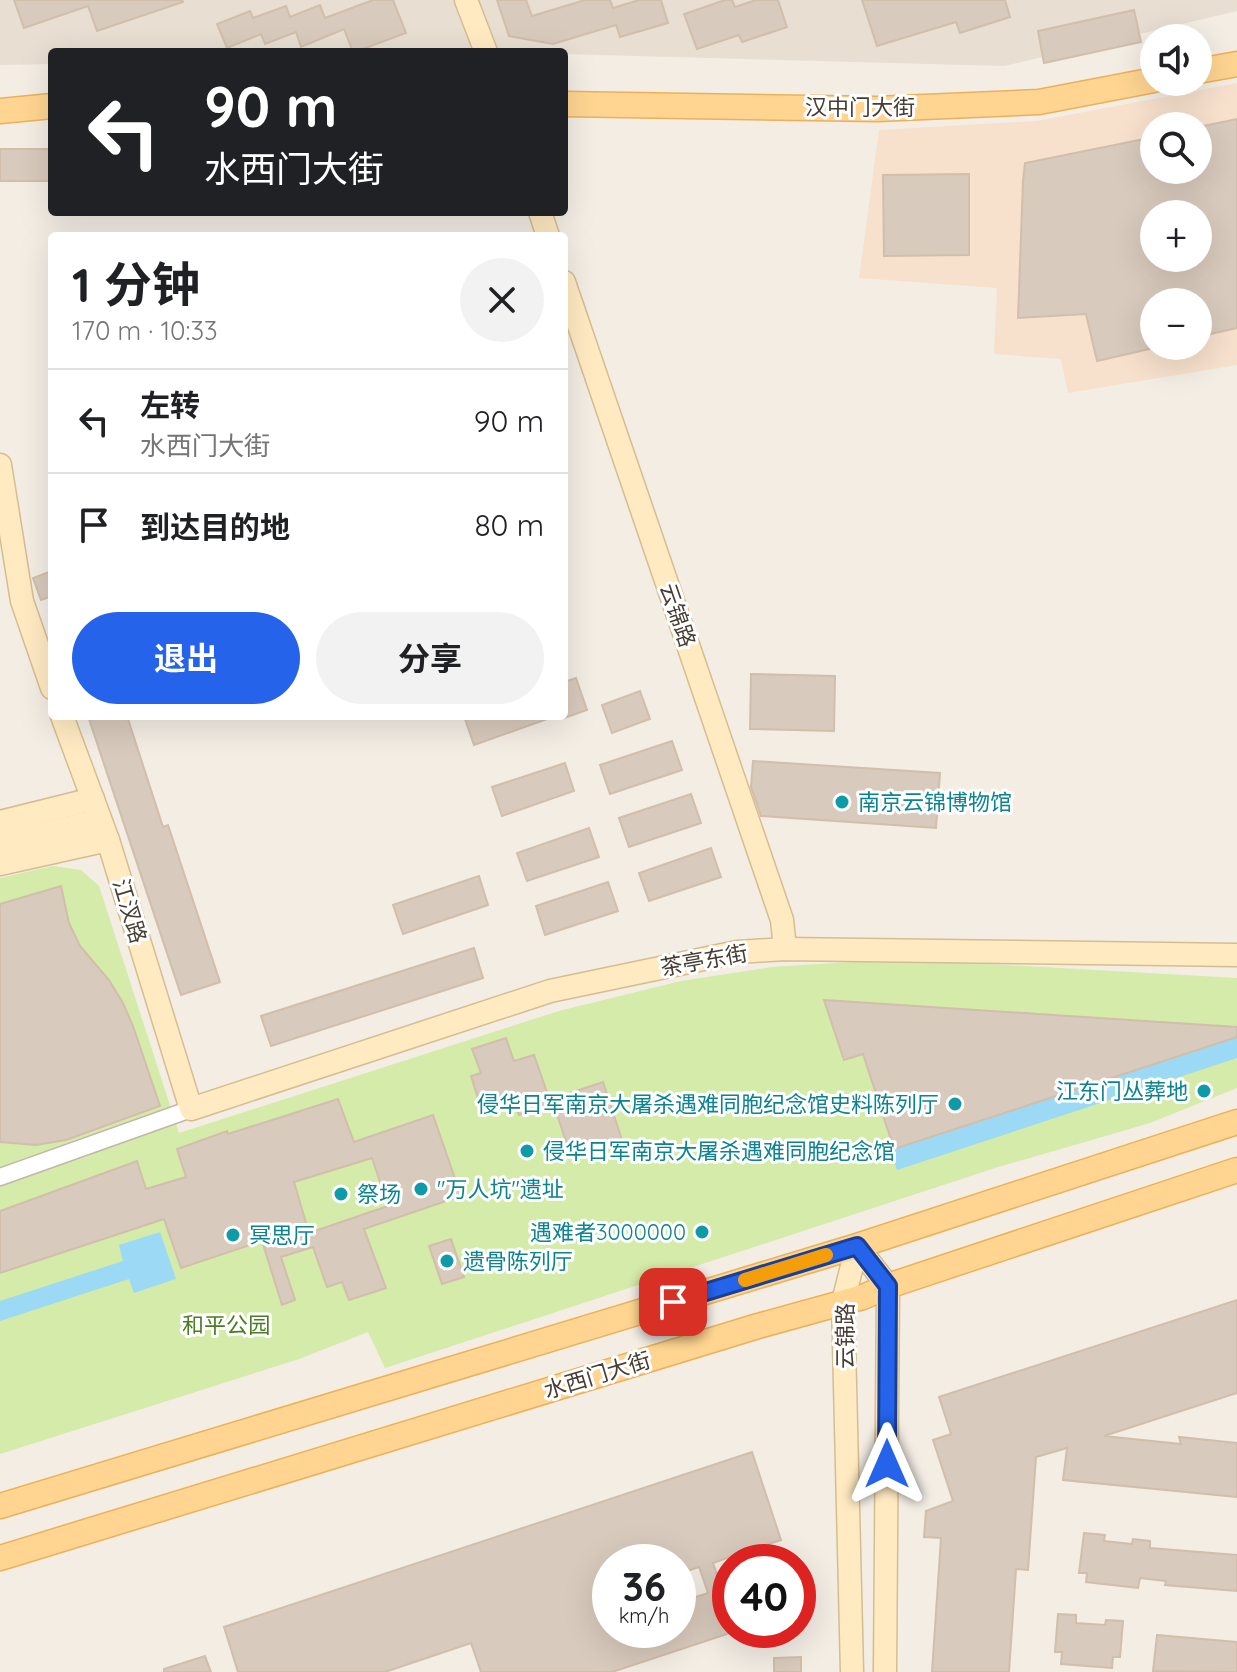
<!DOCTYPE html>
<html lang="zh">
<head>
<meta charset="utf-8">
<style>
	:root { --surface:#fff; --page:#f2f2f2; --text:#202124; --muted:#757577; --line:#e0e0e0; --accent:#2563eb }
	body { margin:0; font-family:Quicksand,"Noto Sans SC",sans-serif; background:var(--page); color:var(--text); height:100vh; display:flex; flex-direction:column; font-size:30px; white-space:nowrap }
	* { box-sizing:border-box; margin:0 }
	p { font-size:26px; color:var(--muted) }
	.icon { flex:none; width:44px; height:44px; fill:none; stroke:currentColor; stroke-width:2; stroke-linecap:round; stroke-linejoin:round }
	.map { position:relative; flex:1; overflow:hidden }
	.drawer { position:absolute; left:48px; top:232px; width:520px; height:488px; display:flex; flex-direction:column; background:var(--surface); border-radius:8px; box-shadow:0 8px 32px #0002 }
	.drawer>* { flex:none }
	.banner { position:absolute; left:48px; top:48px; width:520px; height:168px; border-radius:8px; box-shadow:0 8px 32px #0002; background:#202124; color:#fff; overflow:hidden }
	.tools { position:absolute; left:1140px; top:24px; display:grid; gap:16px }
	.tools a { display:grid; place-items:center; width:72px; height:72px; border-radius:50%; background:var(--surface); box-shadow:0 8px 32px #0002; font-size:40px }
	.speed { position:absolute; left:592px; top:1544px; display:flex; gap:16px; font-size:40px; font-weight:700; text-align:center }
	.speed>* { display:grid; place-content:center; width:104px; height:104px; border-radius:50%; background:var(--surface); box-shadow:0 8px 32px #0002; line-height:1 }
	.speed small { font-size:20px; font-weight:400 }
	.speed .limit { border:12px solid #d22; background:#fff; color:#111 }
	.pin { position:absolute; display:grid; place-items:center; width:68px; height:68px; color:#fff; margin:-34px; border-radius:16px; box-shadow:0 4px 12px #0006 }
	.me { position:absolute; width:88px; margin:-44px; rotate:0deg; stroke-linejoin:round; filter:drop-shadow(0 0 6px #0008) }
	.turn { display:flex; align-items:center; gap:28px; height:168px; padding:0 24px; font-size:36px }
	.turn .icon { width:104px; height:104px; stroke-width:2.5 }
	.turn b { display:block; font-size:56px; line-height:68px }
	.round { display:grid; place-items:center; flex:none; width:84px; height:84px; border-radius:42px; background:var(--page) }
	.head { display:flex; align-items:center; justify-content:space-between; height:136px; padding:0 24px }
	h1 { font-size:48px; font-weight:700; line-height:60px }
	.primary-button { display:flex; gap:16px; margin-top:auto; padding:16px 24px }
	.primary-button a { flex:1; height:92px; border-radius:48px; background:var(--accent); color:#fff; font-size:32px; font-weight:700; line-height:92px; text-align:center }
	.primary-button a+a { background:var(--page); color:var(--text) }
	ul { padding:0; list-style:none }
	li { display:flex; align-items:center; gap:24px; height:104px; padding:0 24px; border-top:2px solid var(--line) }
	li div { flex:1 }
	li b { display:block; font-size:30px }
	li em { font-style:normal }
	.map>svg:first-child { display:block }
	.residential { fill:#e8ded2 }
	.commercial { fill:#f7e1cd; fill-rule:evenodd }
	.green { fill:#d4eba9 }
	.water { fill:#9bd9f5 }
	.building { fill:#d8cabc; stroke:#d1beab; stroke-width:2; fill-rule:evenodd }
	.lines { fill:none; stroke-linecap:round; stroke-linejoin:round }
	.street-casing { stroke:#c2b7a9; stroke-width:19 }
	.secondary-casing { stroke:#d6bd90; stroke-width:25 }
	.primary-casing { stroke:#ebb15a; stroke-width:27 }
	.street { stroke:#fff; stroke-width:16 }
	.secondary { stroke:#ffeac2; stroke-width:22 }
	.primary { stroke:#ffd591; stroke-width:24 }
	.route-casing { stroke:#184099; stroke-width:20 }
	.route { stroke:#2563eb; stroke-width:14 }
	.slow { stroke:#f59e0b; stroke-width:14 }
	.culture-dot { fill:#0f9aa8; stroke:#fff; stroke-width:3 }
	.labels { text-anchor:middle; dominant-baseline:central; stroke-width:6; stroke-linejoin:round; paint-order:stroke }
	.street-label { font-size:22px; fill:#463d33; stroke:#fff }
	.culture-label { font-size:22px; fill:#0d838f; stroke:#fff; text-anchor:start }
	.park-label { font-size:22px; fill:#4d7b23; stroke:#fff }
</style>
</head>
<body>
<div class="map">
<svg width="1237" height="1672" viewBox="0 0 1237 1672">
	<rect width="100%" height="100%" fill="#f3ede4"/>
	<!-- residential -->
	<polygon class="residential" points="0,0 1237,0 1237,11 1004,66 564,54 564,52 473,51 52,52 52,64 0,65"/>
	<!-- commercial -->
	<path class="commercial" d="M1237 83V365L1068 393 1061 359 994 354 997 288 859 278 879 130 1037 121ZM1154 126H1198V170H1154ZM1154 214H1198V258H1154ZM1154 302H1198V346H1154Z"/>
	<!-- green -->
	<polygon class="green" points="53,866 81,870 99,886 179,1133 559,1011 681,981 772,967 898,959 1237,978 1237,1088 1150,1123 995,1168 385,1368 368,1332 299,1359 0,1454 0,878"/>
	<!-- water -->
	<g class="water">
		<polygon points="1237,1037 1237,1058 897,1170 890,1150"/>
		<polygon points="160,1232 176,1279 134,1293 129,1279 0,1321 0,1301 123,1261 119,1245"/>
	</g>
	<!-- building -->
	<g class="building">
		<polygon points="14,0 182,0 183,2 97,31 88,6 24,28"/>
		<polygon points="373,0 393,0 406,33 355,52 353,52 344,29 301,47 296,32 265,44 261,34 227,48 217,24 250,11 253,18 286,6 290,17 320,5 325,18"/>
		<polygon points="497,0 526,0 532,16 585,0 610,0 613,8 639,0 661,0 668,23 620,37 616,25 553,44 509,36"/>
		<polygon points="725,0 732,0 735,7 756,0 778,0 787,27 742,42 739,35 697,49 684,14"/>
		<polygon points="862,0 1005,0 1010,17 960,33 956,22 877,46"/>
		<polygon points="1134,10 1141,42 1044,63 1038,31"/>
		<path d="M1237 119V328L1198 337V302H1154V348L1097 361 1086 314 1018 318 1023 181 1025 163 1154 137V170H1198V127ZM1154 214H1198V258H1154Z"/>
		<rect x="0" y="149" width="52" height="32"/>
		<polygon points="969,174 969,255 884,256 883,175"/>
		<polygon points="52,571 52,596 41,600 33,578"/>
		<polygon points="751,674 835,676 834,731 750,729"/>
		<polygon points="576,678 587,710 564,718 564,682"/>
		<polygon points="640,691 650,719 612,733 602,705"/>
		<polygon points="88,716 127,716 163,827 168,825 220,982 181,995"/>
		<polygon points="464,716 550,716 550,718 474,745"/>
		<polygon points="672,741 682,770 610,794 600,765"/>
		<polygon points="753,761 940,773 936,828 761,816 751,787"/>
		<polygon points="565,763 574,791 502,816 492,787"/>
		<polygon points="691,794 701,823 629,847 619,818"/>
		<polygon points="589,828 599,857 527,881 517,853"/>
		<polygon points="711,848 721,877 649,901 639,873"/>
		<polygon points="479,876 488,905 403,934 393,905"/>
		<polygon points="608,882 618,911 545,935 536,906"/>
		<polygon points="61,886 69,923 80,946 109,980 123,1003 133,1026 160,1106 66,1140 36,1145 0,1142 0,904"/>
		<polygon points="474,948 483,978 271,1046 261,1016"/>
		<polygon points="824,1000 1237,1027 1237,1037 894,1149 863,1054 844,1060"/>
		<polygon points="506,1038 514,1061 534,1055 551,1104 519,1115 514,1101 482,1111 471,1076 481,1073 472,1049"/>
		<polygon points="603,1082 622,1140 571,1157 552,1099"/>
		<path d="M338 1099 354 1142 433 1115 461 1196 364 1229 386 1288 349 1300 342 1282 327 1287 313 1247 281 1257 295 1300 282 1305 262 1241 181 1268 164 1219 0 1273V1211L137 1161 146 1189 186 1177 177 1149 227 1131 228 1134ZM372 1158 388 1206 309 1233 294 1182Z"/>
		<polygon points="451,1239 464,1277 442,1284 429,1246"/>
		<polygon points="1237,1300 1237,1393 1104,1436 1181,1444 1179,1437 1237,1443 1237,1497 1063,1480 1067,1448 1036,1457 1028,1570 1016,1569 1009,1672 932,1672 941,1538 924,1537 926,1511 953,1501 933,1440 951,1434 939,1397"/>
		<path d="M752 1452 781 1540 766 1545 772 1562H740L738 1554 713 1563 722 1588 730 1585V1633L612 1672H481L471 1643 385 1672H238L224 1627ZM610 1562H678V1574L699 1567 708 1593 678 1603V1630H610Z"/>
		<polygon points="1084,1533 1105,1535 1104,1541 1132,1544 1133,1539 1150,1541 1150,1548 1237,1555 1237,1591 1165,1585 1166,1581 1140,1578 1138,1588 1086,1582 1087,1573 1079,1573"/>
		<polygon points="1058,1614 1076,1615 1076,1623 1105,1625 1106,1620 1123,1621 1120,1657 1113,1657 1112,1668 1061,1664 1062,1652 1055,1652"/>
		<polygon points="1157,1635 1237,1642 1237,1672 1153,1671"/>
		<polygon points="205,1656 211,1672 164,1672 164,1669"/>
		<polygon points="801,1657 801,1672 774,1672 774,1658"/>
	</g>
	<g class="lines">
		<!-- street casing -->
		<g class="street-casing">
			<polyline id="street" points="0,1177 191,1109"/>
		</g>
		<!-- secondary casing -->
		<g class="secondary-casing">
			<g id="secondary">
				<polyline points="466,0 486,52"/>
				<polyline points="540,212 548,236"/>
				<polyline points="564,282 782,920 785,949"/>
				<polyline points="0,465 22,601 52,688"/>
				<polyline points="62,716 108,840 191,1109 550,991 737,952 785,949 1237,955"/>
				<polyline points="0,822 93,799"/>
				<polyline points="0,844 100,820"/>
				<polyline points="0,864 108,840"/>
				<polyline points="857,1246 888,1286 885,1672"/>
				<polyline points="852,1672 843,1302 857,1246"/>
			</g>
		</g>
		<!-- primary casing -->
		<g class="primary-casing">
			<g id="primary">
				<polyline points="1198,71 1237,64"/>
				<polyline points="564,104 877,109 1039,102 1154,80"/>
				<polyline points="0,111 52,106"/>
				<polyline points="0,1506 857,1246 1237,1122"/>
				<polyline points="0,1558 758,1326 863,1297 888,1286 1237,1170"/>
			</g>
		</g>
		<!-- street -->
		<use href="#street" class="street"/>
		<!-- secondary -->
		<use href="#secondary" class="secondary"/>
		<!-- primary -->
		<use href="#primary" class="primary"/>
	</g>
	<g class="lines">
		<!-- route casing -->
		<g class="route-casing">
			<polyline id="route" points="673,1302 857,1246 888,1286 887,1464"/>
		</g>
		<!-- route -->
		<use href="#route" class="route"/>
		<!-- slow -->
		<polyline class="slow" points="745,1280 826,1255"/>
	</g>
	<!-- markers -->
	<g class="culture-dot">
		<circle cx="842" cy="802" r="8"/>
		<circle cx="1204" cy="1091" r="8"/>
		<circle cx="955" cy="1104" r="8"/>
		<circle cx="527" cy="1151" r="8"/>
		<circle cx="421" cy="1189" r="8"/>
		<circle cx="341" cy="1194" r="8"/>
		<circle cx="702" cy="1232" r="8"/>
		<circle cx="233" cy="1235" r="8"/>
		<circle cx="447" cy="1261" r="8"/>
	</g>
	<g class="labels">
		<!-- street labels -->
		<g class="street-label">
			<text x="860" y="107">汉中门大街</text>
			<text transform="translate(678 615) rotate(71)">云锦路</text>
			<text transform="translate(130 911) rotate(73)">江汊路</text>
			<text transform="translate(704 960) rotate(-10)">茶亭东街</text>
			<text transform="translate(845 1336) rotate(-90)">云锦路</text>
			<text transform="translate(597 1375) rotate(-17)">水西门大街</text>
		</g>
		<!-- culture labels -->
		<g class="culture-label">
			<text x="858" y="802">南京云锦博物馆</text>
			<text x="1188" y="1091" text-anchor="end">江东门丛葬地</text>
			<text x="939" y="1104" text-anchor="end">侵华日军南京大屠杀遇难同胞纪念馆史料陈列厅</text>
			<text x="543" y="1151">侵华日军南京大屠杀遇难同胞纪念馆</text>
			<text x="437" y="1189">"万人坑"遗址</text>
			<text x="357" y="1194">祭场</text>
			<text x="686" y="1232" text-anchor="end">遇难者3000000</text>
			<text x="249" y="1235">冥思厅</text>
			<text x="463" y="1261">遗骨陈列厅</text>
		</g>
		<!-- park labels -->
		<g class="park-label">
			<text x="226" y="1325">和平公园</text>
		</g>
	</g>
</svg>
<div class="tools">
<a><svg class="icon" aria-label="sound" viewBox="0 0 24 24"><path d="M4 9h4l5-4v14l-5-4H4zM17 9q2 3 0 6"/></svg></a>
<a><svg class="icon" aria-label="search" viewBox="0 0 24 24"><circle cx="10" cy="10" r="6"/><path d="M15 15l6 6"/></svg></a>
<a>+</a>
<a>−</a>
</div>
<div class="speed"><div>36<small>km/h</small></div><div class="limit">40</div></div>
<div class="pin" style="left:673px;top:1302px;background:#d93025"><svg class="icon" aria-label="arrive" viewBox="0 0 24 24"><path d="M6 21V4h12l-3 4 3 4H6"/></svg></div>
<svg class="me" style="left:887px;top:1464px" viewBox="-20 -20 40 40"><path d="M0-17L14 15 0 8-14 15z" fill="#2563eb" stroke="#fff" stroke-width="4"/></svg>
<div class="banner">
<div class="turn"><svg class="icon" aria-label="left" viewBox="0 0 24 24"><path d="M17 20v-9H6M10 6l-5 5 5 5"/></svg><div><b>90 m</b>水西门大街</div></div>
</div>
<section class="drawer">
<div class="head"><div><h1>1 分钟</h1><p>170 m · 10:33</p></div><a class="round"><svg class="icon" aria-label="close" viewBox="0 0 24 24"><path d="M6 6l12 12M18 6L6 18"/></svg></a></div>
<ul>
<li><svg class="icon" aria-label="left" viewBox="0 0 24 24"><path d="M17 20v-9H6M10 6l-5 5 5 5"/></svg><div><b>左转</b><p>水西门大街</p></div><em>90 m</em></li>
<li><svg class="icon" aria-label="arrive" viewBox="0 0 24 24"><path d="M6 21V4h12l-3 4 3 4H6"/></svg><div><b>到达目的地</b></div><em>80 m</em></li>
</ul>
<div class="primary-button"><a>退出</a><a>分享</a></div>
</section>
</div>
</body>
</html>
